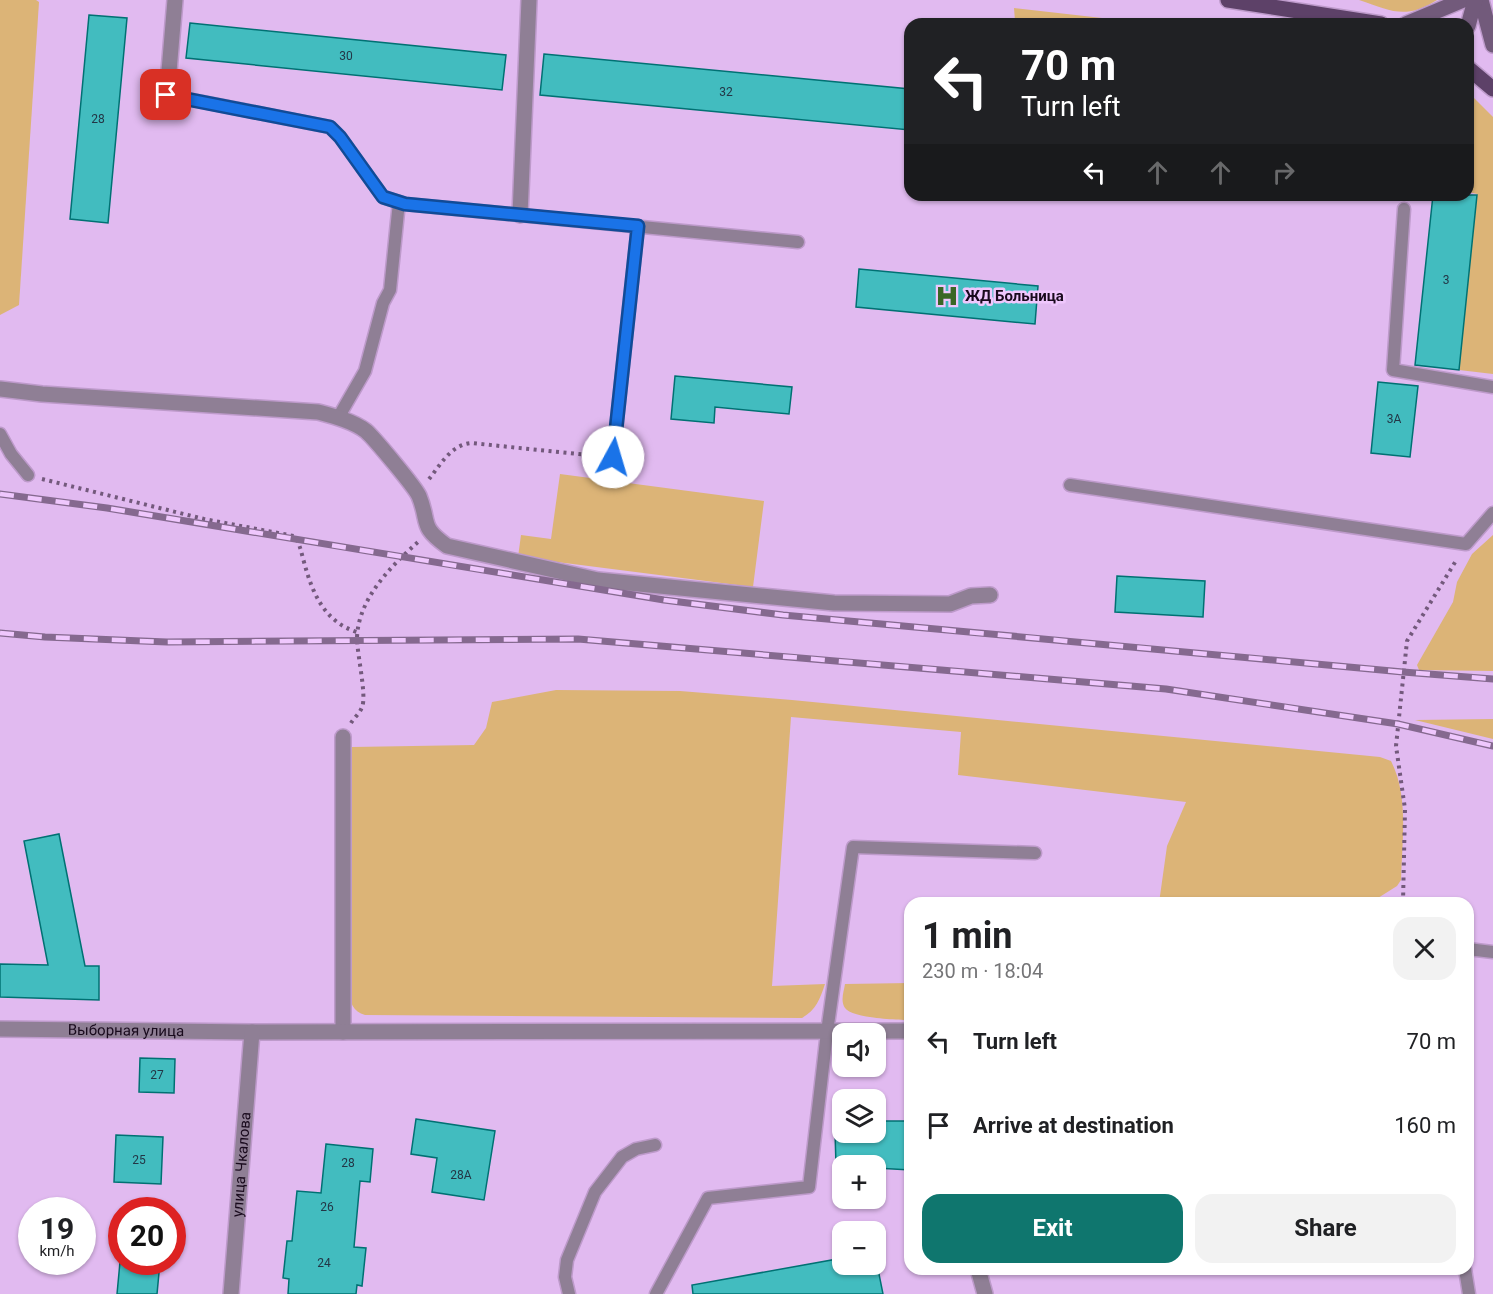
<!DOCTYPE html>
<html lang="en">
<head>
<meta charset="utf-8">
<style>
	:root { --surface:#fff; --page:#f2f2f2; --text:#202124; --muted:#757577; --accent:#0f766e }
	body { margin:0; font-family:Roboto,sans-serif; background:var(--page); color:var(--text); height:100vh; display:flex; flex-direction:column; font-size:22px; white-space:nowrap }
	* { box-sizing:border-box; margin:0 }
	p { font-size:20px; color:var(--muted) }
	.icon { flex:none; width:33px; height:33px; fill:none; stroke:currentColor; stroke-width:2; stroke-linecap:round; stroke-linejoin:round }
	.map { position:relative; flex:1; overflow:hidden }
	.sheet { position:absolute; left:904px; top:897px; width:570px; height:378px; display:flex; flex-direction:column; background:var(--surface); border-radius:18px; box-shadow:0 2px 4px #0004 }
	.sheet>* { flex:none }
	.guide { position:absolute; left:904px; top:18px; width:570px; height:183px; border-radius:18px; box-shadow:0 2px 4px #0004; background:#202124; color:#fff; overflow:hidden }
	.controls { position:absolute; left:832px; top:1023px; display:grid; gap:12px }
	.controls a { display:grid; place-items:center; width:54px; height:54px; border-radius:12px; background:var(--surface); box-shadow:0 2px 4px #0004; font-size:30px }
	.speed { position:absolute; left:18px; top:1197px; display:flex; gap:12px; font-size:30px; font-weight:700; text-align:center }
	.speed>* { display:grid; place-content:center; width:78px; height:78px; border-radius:50%; background:var(--surface); box-shadow:0 2px 4px #0004; line-height:1 }
	.speed small { font-size:15px; font-weight:400 }
	.speed .limit { border:9px solid #d22; background:#fff; color:#111 }
	.pin { position:absolute; display:grid; place-items:center; width:51px; height:51px; color:#fff; margin:-26px; border-radius:12px; box-shadow:0 3px 9px #0006 }
	.me { position:absolute; width:66px; margin:-33px; rotate:6deg; stroke-linejoin:round; filter:drop-shadow(0 0 4px #0008) }
	.turn { display:flex; align-items:center; gap:21px; height:126px; padding:0 18px; font-size:27px }
	.turn .icon { width:78px; height:78px; stroke-width:2.5 }
	.turn b { display:block; font-size:42px; line-height:51px }
	.lanes { display:flex; align-items:center; height:57px; padding:0 18px; background:#0003; justify-content:center; gap:30px; direction:ltr }
	.lanes .off { opacity:.35 }
	.round { display:grid; place-items:center; flex:none; width:63px; height:63px; border-radius:18px; background:var(--page) }
	.overview { display:flex; align-items:center; justify-content:space-between; height:102px; padding:0 18px }
	h1 { font-size:36px; font-weight:700; line-height:45px }
	.action { display:flex; gap:12px; margin-top:auto; padding:12px 18px }
	.action a { flex:1; height:69px; border-radius:18px; background:var(--accent); color:#fff; font-size:24px; font-weight:700; line-height:69px; text-align:center }
	.action a+a { background:var(--page); color:var(--text) }
	ul { padding:0; list-style:none }
	li { display:flex; align-items:center; gap:18px; height:84px; padding:0 18px }
	li div { flex:1 }
	li b { display:block; font-size:22px }
	li em { font-style:normal }
	.map>svg:first-child { display:block }
	.green { fill:#dcb477 }
	.building { fill:#42bcbf; stroke:#007173; stroke-width:1.5 }
	.lines { fill:none; stroke-linecap:round; stroke-linejoin:round }
	.lane-casing { stroke:#bd9aca; stroke-width:15 }
	.street-casing { stroke:#bd9aca; stroke-width:18 }
	.secondary-casing { stroke:#bd9aca; stroke-width:18 }
	.primary-casing { stroke:#bd9aca; stroke-width:18 }
	.path { stroke:#73597c; stroke-width:4; stroke-dasharray:3 4.5; stroke-linecap:butt }
	.lane { stroke:#8f7f95; stroke-width:12 }
	.street { stroke:#8f7f95; stroke-width:15 }
	.secondary { stroke:#725a7b; stroke-width:15 }
	.primary { stroke:#5d4168; stroke-width:15 }
	.rail-casing { stroke:#85698f; stroke-width:7 }
	.rail { stroke:#efc7fd; stroke-width:4.5; stroke-dasharray:14; stroke-linecap:butt }
	.route-casing { stroke:#114b97; stroke-width:15 }
	.route { stroke:#1a73e8; stroke-width:10 }
	.labels { text-anchor:middle; dominant-baseline:central; stroke-width:5; stroke-linejoin:round; paint-order:stroke }
	.number-label { font-size:12px; fill:#233646 }
	.poi-label { font-size:15px; font-weight:bold; fill:#190a1d; stroke:#efc7fd; text-anchor:start }
	.street-label { font-size:15px; fill:#190a1d; stroke:#efc7fd }
</style>
</head>
<body>
<div class="map">
<svg width="1493" height="1294" viewBox="0 0 1493 1294">
	<rect width="100%" height="100%" fill="#e1baf0"/>
	<!-- green -->
	<g class="green">
		<polygon points="0,0 36,0 39,2 19,305 0,315"/>
		<path d="M1359 0H1437C1405 20 1392 11 1359 0Z"/>
		<polygon points="1014,8 1155,24 1056,24 1015,21"/>
		<polygon points="1469,93 1493,117 1493,374 1459,370 1477,194 1469,192"/>
		<polygon points="560,474 764,501 753,587 518,557 521,535 551,539"/>
		<polygon points="1493,535 1493,671 1419,670 1417,665 1453,602 1457,582 1472,554"/>
		<path d="M556 690 680 691 792 700 1380 757 1391 761C1409 796 1402 841 1401 880L1397 886 1370 903H1159L1167 846 1186 802 958 775 961 732 791 717 772 986 825 984C820 999 816 1010 802 1018L365 1015C353 1012 350 1002 348 990L352 747 474 745 486 728 492 702Z"/>
		<polygon points="1493,719 1493,739 1415,720"/>
		<path d="M910 983V1020C897 1020 851 1018 845 1008 840 1001 844 991 845 984Z"/>
	</g>
	<!-- building -->
	<g class="building">
		<polygon points="89,15 127,18 108,223 70,219"/>
		<polygon points="190,23 506,55 502,90 186,58"/>
		<polygon points="544,54 910,89 910,130 540,95"/>
		<polygon points="1433,195 1477,195 1459,370 1415,365"/>
		<polygon points="859,269 1038,286 1035,324 856,307"/>
		<polygon points="675,376 792,387 789,414 715,407 714,423 671,419"/>
		<polygon points="1378,382 1418,386 1410,457 1371,453"/>
		<polygon points="1117,576 1205,581 1203,617 1115,612"/>
		<polygon points="59,834 85,966 99,966 99,1000 0,997 0,964 48,965 24,841"/>
		<polygon points="140,1058 175,1059 174,1093 139,1092"/>
		<polygon points="416,1119 495,1131 484,1200 432,1192 437,1158 411,1154"/>
		<polygon points="876,1121 910,1121 910,1170 876,1168 876,1166 836,1165 835,1132 876,1132"/>
		<polygon points="116,1135 163,1137 161,1184 114,1182"/>
		<polygon points="326,1144 373,1149 370,1182 360,1181 354,1247 366,1248 362,1286 357,1285 356,1294 288,1294 289,1279 283,1278 287,1241 292,1241 297,1191 321,1193"/>
		<polygon points="843,1258 843,1264 877,1264 883,1294 693,1294 692,1285"/>
		<polygon points="120,1262 160,1262 157,1294 117,1294"/>
	</g>
	<g class="lines">
		<!-- lane casing -->
		<g class="lane-casing">
			<g id="lane">
				<polyline points="167,95 330,127 340,137 383,197 405,204 798,242"/>
				<polyline points="1404,209 1393,370 1493,387"/>
				<polyline points="338,418 365,371 383,303 390,290 399,202"/>
				<polyline points="0,434 11,454 28,475"/>
				<polyline points="613,457 638,226"/>
				<polyline points="1070,485 1466,544 1493,513"/>
				<polyline points="1468,949 1493,952"/>
				<polyline points="1465,1269 1469,1294"/>
				<polyline points="569,1294 565,1277 567,1260 595,1192 622,1157 636,1149 655,1145"/>
				<polyline points="656,1294 708,1198 809,1187 827,1032 853,847 1035,853"/>
			</g>
		</g>
		<!-- street casing -->
		<g class="street-casing">
			<g id="street">
				<polyline points="167,95 175,0"/>
				<polyline points="520,215 529,0"/>
				<path d="M0 389 42 394 318 412C333 416 353 421 366 431 374 438 415 487 419 496 430 523 419 526 447 546L598 580 834 603 950 604 971 596 990 595"/>
				<polyline points="343,737 343,1032"/>
				<path id="s1" d="M0 1029 252 1032 910 1031"/>
				<polyline points="978,1269 985,1294"/>
				<path id="s2" d="M231 1294 252 1032"/>
			</g>
		</g>
		<!-- secondary casing -->
		<g class="secondary-casing">
			<g id="secondary">
				<polyline points="1481,0 1493,45"/>
				<polyline points="1406,24 1463,0"/>
				<polyline points="1468,26 1475,0"/>
			</g>
		</g>
		<!-- primary casing -->
		<g class="primary-casing">
			<g id="primary">
				<polyline points="1228,0 1381,24"/>
				<polyline points="1468,68 1493,89"/>
			</g>
		</g>
		<!-- path -->
		<g class="path">
			<path d="M42 479 204 519 294 536C300 543 301 552 304 562 312 592 324 622 357 632"/>
			<path d="M429 479C441 464 451 445 471 443L598 456"/>
			<path d="M351 723C354 718 360 713 362 707 367 696 357 654 357 638 358 599 391 566 418 542"/>
			<polyline points="1403,903 1405,809 1396,746 1407,641 1457,559"/>
		</g>
		<!-- lane -->
		<use href="#lane" class="lane"/>
		<!-- street -->
		<use href="#street" class="street"/>
		<!-- secondary -->
		<use href="#secondary" class="secondary"/>
		<!-- primary -->
		<use href="#primary" class="primary"/>
		<!-- rail casing -->
		<g class="rail-casing">
			<g id="rail">
				<polyline points="0,494 107,508 664,600 783,615 1403,672 1493,679"/>
				<polyline points="0,633 45,637 167,642 578,639 1166,689 1398,724 1493,746"/>
			</g>
		</g>
		<!-- rail -->
		<use href="#rail" class="rail"/>
	</g>
	<g class="lines">
		<!-- route casing -->
		<g class="route-casing">
			<polyline id="route" points="166,95 330,127 340,137 383,197 405,204 638,226 613,457"/>
		</g>
		<!-- route -->
		<use href="#route" class="route"/>
	</g>
	<!-- icons -->
	<defs>
		<g id="hospital-bare" transform="scale(1.8)"><path d="M-5-5h3v3.5h4V-5h3V5h-3V1.5h-4V5h-3Z" fill="#3b6726" stroke="#efc7fd" stroke-width="2.5" paint-order="stroke"/></g>
	</defs>
	<g fill-rule="evenodd">
		<use href="#hospital-bare" x="947" y="296"/>
	</g>
	<g class="labels">
		<!-- number labels -->
		<g class="number-label">
			<text x="346" y="56">30</text>
			<text x="726" y="92">32</text>
			<text x="98" y="119">28</text>
			<text x="1446" y="280">3</text>
			<text x="1394" y="419">3А</text>
			<text x="157" y="1075">27</text>
			<text x="139" y="1160">25</text>
			<text x="348" y="1163">28</text>
			<text x="461" y="1175">28А</text>
			<text x="327" y="1207">26</text>
			<text x="324" y="1263">24</text>
		</g>
		<!-- poi labels -->
		<g class="poi-label">
			<text x="965" y="296">ЖД Больница</text>
		</g>
		<!-- street labels -->
		<g class="street-label">
			<text stroke="none"><textPath href="#s1" startOffset="126">Выборная улица</textPath></text>
			<text stroke="none"><textPath href="#s2" startOffset="130">улица Чкалова</textPath></text>
		</g>
	</g>
</svg>
<div class="controls">
<a><svg class="icon" aria-label="sound" viewBox="0 0 24 24"><path d="M4 9h4l5-4v14l-5-4H4zM17 9q2 3 0 6"/></svg></a>
<a><svg class="icon" aria-label="layers" viewBox="0 0 24 24"><path d="M12 4l9 5-9 5-9-5zM3 14l9 5 9-5"/></svg></a>
<a>+</a>
<a>−</a>
</div>
<div class="speed"><div>19<small>km/h</small></div><div class="limit">20</div></div>
<div class="pin" style="left:166px;top:95px;background:#d93025"><svg class="icon" aria-label="arrive" viewBox="0 0 24 24"><path d="M6 21V4h12l-3 4 3 4H6"/></svg></div>
<svg class="me" style="left:613px;top:457px" viewBox="-20 -20 40 40"><circle r="19" fill="#fff"/><path d="M0-13L10 11 0 6-10 11z" fill="#1a73e8"/></svg>
<div class="guide">
<div class="turn"><svg class="icon" aria-label="left" viewBox="0 0 24 24"><path d="M17 20v-9H6M10 6l-5 5 5 5"/></svg><div><b>70 m</b>Turn left</div></div>
<div class="lanes"><svg class="icon" aria-label="left" viewBox="0 0 24 24"><path d="M17 20v-9H6M10 6l-5 5 5 5"/></svg><svg class="icon off" aria-label="ahead" viewBox="0 0 24 24"><path d="M12 20V5M6 11l6-6 6 6"/></svg><svg class="icon off" aria-label="ahead" viewBox="0 0 24 24"><path d="M12 20V5M6 11l6-6 6 6"/></svg><svg class="icon off" aria-label="right" viewBox="0 0 24 24"><path d="M7 20v-9h11M14 6l5 5-5 5"/></svg></div>
</div>
<section class="sheet">
<div class="overview"><div><h1>1 min</h1><p>230 m · 18:04</p></div><a class="round"><svg class="icon" aria-label="close" viewBox="0 0 24 24"><path d="M6 6l12 12M18 6L6 18"/></svg></a></div>
<ul>
<li><svg class="icon" aria-label="left" viewBox="0 0 24 24"><path d="M17 20v-9H6M10 6l-5 5 5 5"/></svg><div><b>Turn left</b></div><em>70 m</em></li>
<li><svg class="icon" aria-label="arrive" viewBox="0 0 24 24"><path d="M6 21V4h12l-3 4 3 4H6"/></svg><div><b>Arrive at destination</b></div><em>160 m</em></li>
</ul>
<div class="action"><a>Exit</a><a>Share</a></div>
</section>
</div>
</body>
</html>
